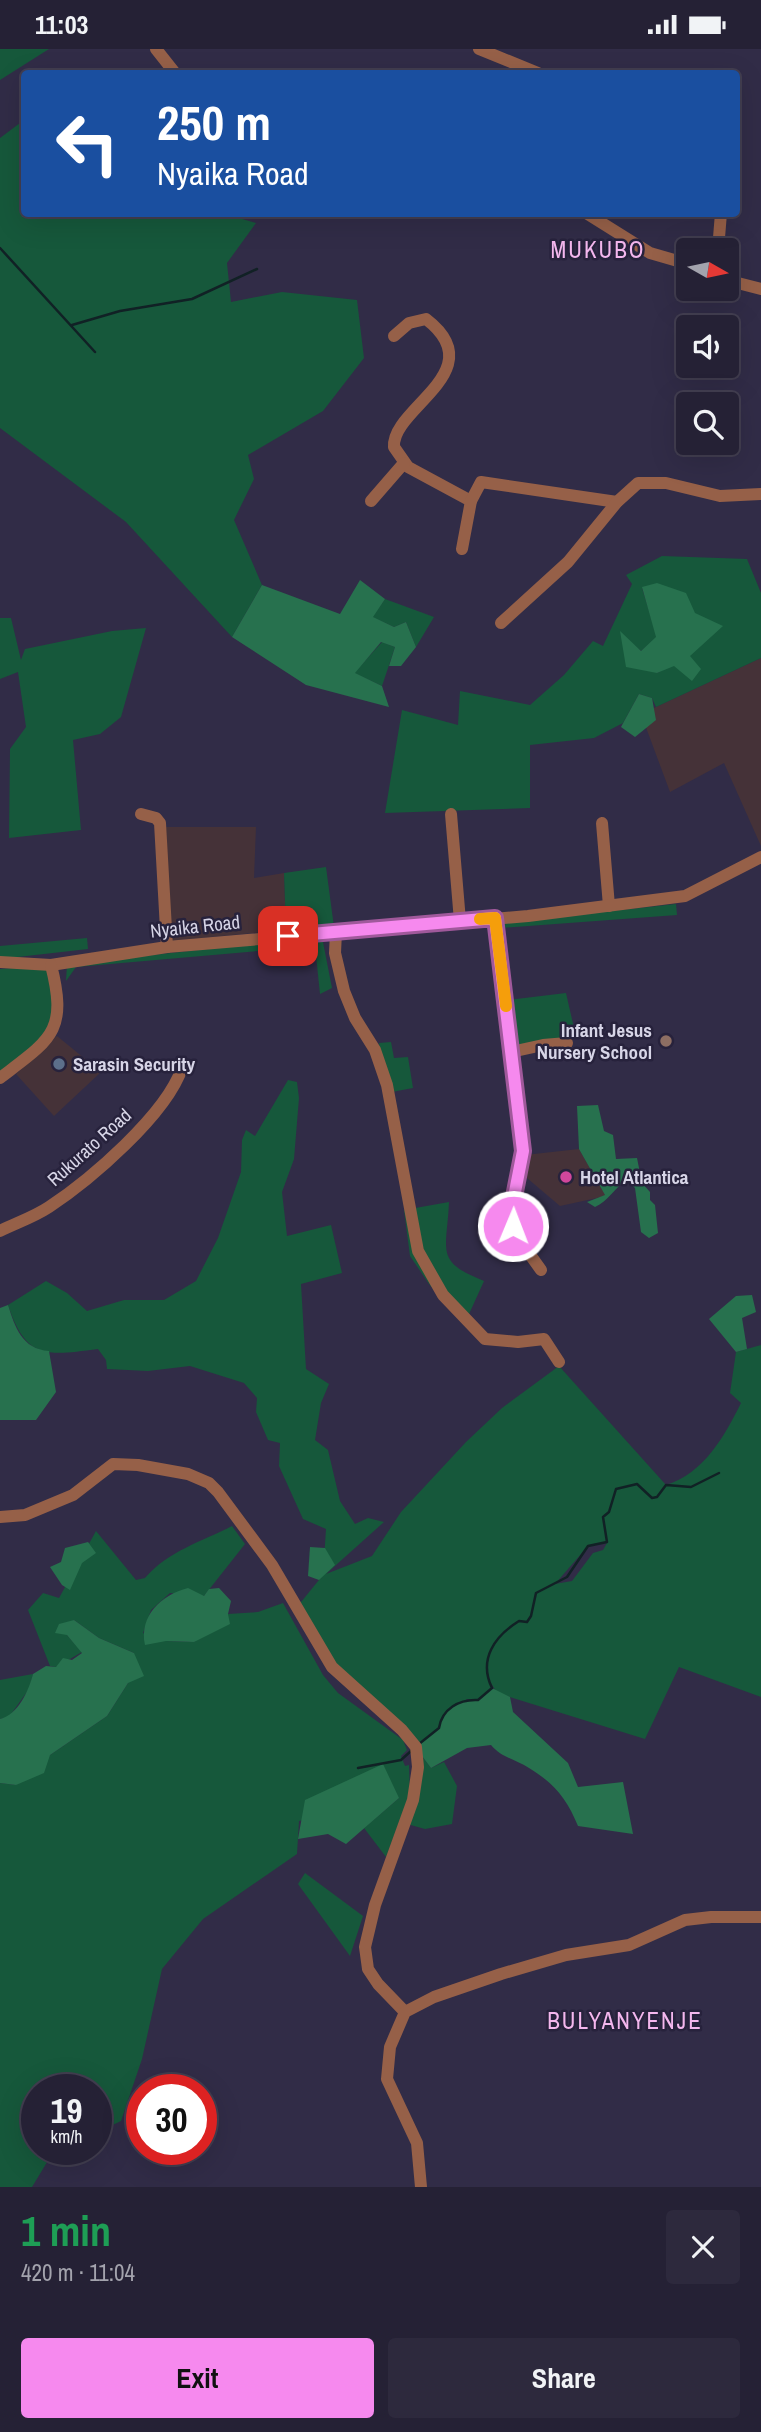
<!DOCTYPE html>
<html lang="en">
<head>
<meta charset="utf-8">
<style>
	:root { --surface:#252135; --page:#2d293d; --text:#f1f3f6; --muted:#a3a3ad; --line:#423e50; --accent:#f689ee }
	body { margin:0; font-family:"Archivo Narrow",sans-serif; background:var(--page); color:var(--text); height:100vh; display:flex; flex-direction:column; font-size:26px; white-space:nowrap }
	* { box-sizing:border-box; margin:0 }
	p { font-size:23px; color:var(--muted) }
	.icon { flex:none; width:38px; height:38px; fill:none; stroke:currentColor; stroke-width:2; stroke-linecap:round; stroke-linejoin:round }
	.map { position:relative; height:2138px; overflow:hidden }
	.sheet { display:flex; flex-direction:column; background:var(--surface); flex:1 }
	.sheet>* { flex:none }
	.banner { position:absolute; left:21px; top:21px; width:719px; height:147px; border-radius:7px; box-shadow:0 7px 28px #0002,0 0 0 2px var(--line); background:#1a4fa0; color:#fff; overflow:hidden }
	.needle { width:46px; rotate:99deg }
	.fabs { position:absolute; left:676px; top:189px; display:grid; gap:14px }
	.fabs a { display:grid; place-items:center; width:63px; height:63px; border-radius:7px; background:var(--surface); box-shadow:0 7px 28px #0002,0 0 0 2px var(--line); font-size:35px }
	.speed { position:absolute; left:21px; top:2025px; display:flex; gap:14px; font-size:35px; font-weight:700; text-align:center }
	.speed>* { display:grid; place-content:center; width:91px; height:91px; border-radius:50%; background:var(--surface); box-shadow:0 7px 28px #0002,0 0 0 2px var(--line); line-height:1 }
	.speed small { font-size:18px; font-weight:400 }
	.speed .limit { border:10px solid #d22; background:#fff; color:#111 }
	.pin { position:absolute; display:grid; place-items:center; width:60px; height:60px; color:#fff; margin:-30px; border-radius:14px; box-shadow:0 4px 10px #0006 }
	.me { position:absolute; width:77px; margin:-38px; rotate:1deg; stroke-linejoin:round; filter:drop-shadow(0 0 5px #0008) }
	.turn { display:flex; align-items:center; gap:24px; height:147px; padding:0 21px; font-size:32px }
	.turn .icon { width:91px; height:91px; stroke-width:2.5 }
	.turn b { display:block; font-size:49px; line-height:60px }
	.round { display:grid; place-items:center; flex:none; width:74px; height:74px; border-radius:7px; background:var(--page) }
	.headline { display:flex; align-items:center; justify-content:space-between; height:119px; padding:0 21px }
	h1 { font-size:42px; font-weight:700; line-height:52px; color:#1e9e55 }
	.action { display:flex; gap:14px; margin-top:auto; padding:14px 21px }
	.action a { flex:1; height:80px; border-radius:7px; background:var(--accent); color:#111; font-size:28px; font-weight:700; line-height:80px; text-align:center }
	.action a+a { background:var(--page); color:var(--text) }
	.status { display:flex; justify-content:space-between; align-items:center; height:49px; padding:0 35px; background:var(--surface); direction:ltr }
	.status svg { height:19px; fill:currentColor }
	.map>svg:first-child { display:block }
	.commercial { fill:#453238 }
	.green { fill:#16583b; fill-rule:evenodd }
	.forest { fill:#27714e }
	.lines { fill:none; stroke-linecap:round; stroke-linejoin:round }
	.stream { stroke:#112125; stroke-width:2.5 }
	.minor { stroke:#966048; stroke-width:12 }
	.route-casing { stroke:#a0599b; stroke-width:18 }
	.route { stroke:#f689ee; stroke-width:12 }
	.slow { stroke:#f59e0b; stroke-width:12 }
	.education-dot { fill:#8d6e63; stroke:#27223c; stroke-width:2.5 }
	.service-dot { fill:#5c6f8a; stroke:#27223c; stroke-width:2.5 }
	.hotel-dot { fill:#d1479c; stroke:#27223c; stroke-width:2.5 }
	.labels { text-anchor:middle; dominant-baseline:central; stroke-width:5; stroke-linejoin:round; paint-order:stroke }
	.street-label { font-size:19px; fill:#d7d5e7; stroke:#27223c }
	.poi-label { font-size:19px; font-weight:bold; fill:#d7d5e7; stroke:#27223c; text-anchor:start }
	.quarter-label { font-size:23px; letter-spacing:2px; fill:#f4b7ee; stroke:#27223c }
</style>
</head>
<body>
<div class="status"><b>11:03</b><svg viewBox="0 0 49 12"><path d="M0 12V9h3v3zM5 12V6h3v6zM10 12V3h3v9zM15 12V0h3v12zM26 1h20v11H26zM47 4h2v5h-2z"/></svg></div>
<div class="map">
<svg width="761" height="2138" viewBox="0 0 761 2138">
	<rect width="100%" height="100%" fill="#312c47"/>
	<!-- commercial -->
	<g class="commercial">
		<polygon points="761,609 761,797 724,714 670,743 641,665"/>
		<polygon points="166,778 256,778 254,829 284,824 286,881 169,892"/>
		<polygon points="57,987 101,1023 54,1067 16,1025"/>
		<polygon points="579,1100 606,1147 560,1157 527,1129 523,1116 525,1106"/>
	</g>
	<!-- green -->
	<g class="green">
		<polygon points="0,0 49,0 0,31"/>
		<polygon points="24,71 24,164 225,165 256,174 227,214 231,253 282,243 357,251 364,309 323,362 248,406 254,430 234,471 262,536 232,588 126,473 0,379 0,89"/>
		<path d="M662 507 747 510 761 544V609L656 658 652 649 639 645 623 674 594 689 530 696V759L385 764 402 661 458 676 460 642 530 656 564 626 593 592 603 597 632 535 626 526ZM642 539 690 607 657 624 620 584 641 602 657 588Z"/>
		<polygon points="385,550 434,568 416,598 406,573 394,578 372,568"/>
		<polygon points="0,569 11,569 21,611 25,600 112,582 146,579 121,668 100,685 73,691 81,781 9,789 10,700 26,678 18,623 0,630"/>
		<polygon points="382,593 395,598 382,637 354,624"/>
		<polygon points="326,818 334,878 286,881 284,824"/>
		<polygon points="676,855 677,866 501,879 501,874"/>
		<polygon points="322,888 332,939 320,945 315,897 76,918 66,932 67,915"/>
		<polygon points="87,889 88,900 0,910 0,897"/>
		<polygon points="54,916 57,969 22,1010 0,1024 0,920"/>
		<polygon points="566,944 574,979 564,992 513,1000 507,951"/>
		<polygon points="391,993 394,1009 408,1008 413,1039 392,1043 394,1085 379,994"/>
		<path d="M288 1031 297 1033 299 1049 294 1110 282 1143 287 1187 331 1176 342 1224 301 1235 306 1320 329 1335 321 1354 315 1391 328 1401 340 1452 355 1475 368 1469 384 1473 326 1525 372 1507 401 1463 466 1393 502 1359 559 1317 666 1436C704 1424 724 1388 741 1354L730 1344 736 1303 761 1296V1648L679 1618 645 1690 497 1644 491 1634 492 1639 478 1651 467 1650 441 1669 439 1679 419 1695 356 1644 297 1558 323 1526 326 1480 303 1470 279 1417 280 1394 268 1391 256 1363 257 1349 244 1334 190 1317 148 1322 107 1320 106 1311 98 1300C45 1307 26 1310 8 1256L46 1232 67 1244 87 1262 124 1251H164L196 1232 218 1189 241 1123 242 1091 246 1081 255 1087ZM607 1494 603 1501 593 1504 572 1532 555 1535 588 1497Z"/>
		<path d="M449 1153C447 1202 434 1212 484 1232L464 1276 429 1235 410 1207 404 1161Z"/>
		<path d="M232 1477 245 1495 204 1547 170 1544 151 1561 143 1584 166 1592 194 1593 228 1565 258 1563 283 1554 323 1626 338 1644 403 1691 407 1701 401 1707 405 1717 409 1716 410 1744 386 1808 364 1779 399 1749 299 1772 297 1805 203 1870 162 1920 142 2010 121 2072 96 2084V2040H37V2100H55L32 2138H0V1734L16 1736 50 1706 107 1667 128 1634 134 1604 99 1589 74 1571 67 1586 82 1603 56 1618 50 1617 28 1561 43 1544 59 1549 96 1482 136 1531 145 1529C168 1502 201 1493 232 1477Z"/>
		<polygon points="33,1625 29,1640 9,1668 0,1670 0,1631"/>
		<polygon points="419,1703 431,1719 444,1713 457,1737 452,1775 425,1780 407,1775"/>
		<polygon points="305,1824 363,1867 350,1907 298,1835"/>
	</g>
	<!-- forest -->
	<g class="forest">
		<polygon points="360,531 385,550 373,568 394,578 406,573 416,598 401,617 389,617 395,598 381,593 355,624 382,637 389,658 306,636 232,588 262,536 340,565"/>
		<polygon points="657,534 686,544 695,564 723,577 690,607 701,620 692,632 674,617 657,624 626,618 620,582 641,602 656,588 642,538"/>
		<polygon points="639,645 652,649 656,671 635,688 621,678"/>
		<path d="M598 1056 604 1082 613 1086 616 1110 637 1109 642 1134 650 1143V1151L655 1156 658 1184 649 1189 641 1183 635 1139 626 1131C615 1139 608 1152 595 1158L587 1153 605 1146 579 1100 577 1057Z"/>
		<polygon points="752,1246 756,1263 742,1269 747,1300 736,1303 709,1270 736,1247"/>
		<path d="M8 1256C15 1278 22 1300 49 1302L56 1343 36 1371H0V1259Z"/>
		<polygon points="88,1493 96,1504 82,1514 70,1541 62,1536 50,1518 61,1513 65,1499"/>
		<polygon points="310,1498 325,1499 335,1516 319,1531 308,1527"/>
		<path d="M188 1539 204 1547 209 1540 219 1539 231 1552 228 1565 230 1575 194 1593 166 1592 145 1596C139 1567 161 1546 188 1539Z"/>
		<path d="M74 1571 99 1589 134 1604 144 1627 128 1634 107 1667 50 1706 44 1724 16 1736 0 1734V1670C18 1666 29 1641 33 1625L46 1617 56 1618 63 1609 72 1611 82 1604 67 1586 55 1584 59 1575Z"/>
		<path d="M492 1639 510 1648 513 1663 568 1714 578 1738 623 1733 633 1785 578 1777C567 1750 554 1734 529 1719 515 1710 502 1709 491 1696L467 1699 431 1719 419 1703V1695L439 1679C442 1660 459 1650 478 1651Z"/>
		<polygon points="383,1715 399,1749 346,1795 328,1785 298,1790 305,1751"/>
	</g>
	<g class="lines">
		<!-- stream -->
		<g class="stream">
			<polyline points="0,199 95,303"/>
			<polyline points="72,276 120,262 192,250 257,220"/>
			<path d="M419 1695 439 1679C442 1660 459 1650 478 1651L492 1639C478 1610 495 1587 519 1572L527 1573 531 1567 536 1544 567 1528 588 1497 607 1493 603 1468 609 1463 616 1440 637 1435 652 1449 657 1448 666 1436 691 1438 719 1424"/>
			<polyline points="358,1719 401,1711 411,1702"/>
		</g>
		<!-- minor -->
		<g class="minor">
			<polyline points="156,0 175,24"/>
			<polyline points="479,0 538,24"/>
			<polyline points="586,164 650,204 688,215"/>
			<polyline points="718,201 721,164"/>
			<polyline points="726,231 761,240"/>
			<path d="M394 287 409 274 426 270C494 322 391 359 394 398L408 418 471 452"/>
			<polyline points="371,452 404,414"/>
			<polyline points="462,500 471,452 481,433 617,453"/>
			<polyline points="501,574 568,513 617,453 638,434 666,434 720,447 761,445"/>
			<polyline points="141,765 156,769 160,774 167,898"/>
			<polyline points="451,765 460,872"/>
			<polyline points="602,774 609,857"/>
			<polyline points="495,869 523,1102 512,1168 516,1186 541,1221"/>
			<polyline points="336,883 335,904 344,942 355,969 375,1001 387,1036 418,1202 443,1246 485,1290 518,1293 544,1290 559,1313"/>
			<polyline points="0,913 51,916 167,898 528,867 685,847 761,808"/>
			<polyline points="511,1003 543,996 567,994"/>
			<path d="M0 1029C51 990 68 983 51 916"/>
			<path d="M0 1182C16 1174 34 1168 49 1158 90 1131 166 1066 182 1019"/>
			<polyline points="0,1468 25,1466 73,1446 113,1415 138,1416 188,1425 209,1434 218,1443 272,1516 332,1618 402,1681 416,1698 418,1718 413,1751 375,1856 365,1898 368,1920 378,1935 405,1963"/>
			<polyline points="421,2138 417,2094 387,2030 390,1998 405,1963 434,1948 501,1925 566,1906 629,1896 685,1871 711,1868 761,1868"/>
		</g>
	</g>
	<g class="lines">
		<!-- route casing -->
		<g class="route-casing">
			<polyline id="route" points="288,887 495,869 523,1102 513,1153 513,1177"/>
		</g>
		<!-- route -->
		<use href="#route" class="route"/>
		<!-- slow -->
		<polyline class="slow" points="480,870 495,869 506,957"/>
	</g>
	<!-- markers -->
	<circle class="education-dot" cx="666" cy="992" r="7"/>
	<circle class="service-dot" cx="59" cy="1015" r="7"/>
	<circle class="hotel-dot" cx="566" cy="1128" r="7"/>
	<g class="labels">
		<!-- street labels -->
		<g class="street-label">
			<text transform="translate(195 877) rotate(-6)">Nyaika Road</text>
			<text transform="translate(89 1098) rotate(-42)">Rukurato Road</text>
		</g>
		<!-- poi labels -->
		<g class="poi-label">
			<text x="652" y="981" text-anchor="end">Infant Jesus<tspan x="652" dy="22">Nursery School</tspan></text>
			<text x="73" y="1015">Sarasin Security</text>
			<text x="580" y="1128">Hotel Atlantica</text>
		</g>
		<!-- quarter labels -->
		<g class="quarter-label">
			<text x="598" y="200">MUKUBO</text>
			<text x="625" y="1971">BULYANYENJE</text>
		</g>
	</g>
</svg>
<div class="fabs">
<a><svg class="needle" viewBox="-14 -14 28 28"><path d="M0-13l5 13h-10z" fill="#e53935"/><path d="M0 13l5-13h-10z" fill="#a3a3ad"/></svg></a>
<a><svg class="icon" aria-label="sound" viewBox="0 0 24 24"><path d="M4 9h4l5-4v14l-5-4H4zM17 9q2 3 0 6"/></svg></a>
<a><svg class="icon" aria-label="search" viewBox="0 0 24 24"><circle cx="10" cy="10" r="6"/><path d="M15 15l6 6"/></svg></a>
</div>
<div class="speed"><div>19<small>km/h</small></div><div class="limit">30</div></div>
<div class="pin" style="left:288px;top:887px;background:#d93025"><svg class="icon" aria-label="arrive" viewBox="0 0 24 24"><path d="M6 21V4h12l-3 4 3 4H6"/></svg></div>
<svg class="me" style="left:513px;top:1177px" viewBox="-20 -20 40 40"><circle r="17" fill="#f689ee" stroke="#fff" stroke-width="3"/><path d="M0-11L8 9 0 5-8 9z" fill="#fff"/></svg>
<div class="banner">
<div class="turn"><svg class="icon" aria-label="left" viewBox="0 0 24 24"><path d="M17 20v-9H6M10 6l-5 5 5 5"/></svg><div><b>250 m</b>Nyaika Road</div></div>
</div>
</div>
<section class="sheet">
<div class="headline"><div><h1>1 min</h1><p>420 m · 11:04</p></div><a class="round"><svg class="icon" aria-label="close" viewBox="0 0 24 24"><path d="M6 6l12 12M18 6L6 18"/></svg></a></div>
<div class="action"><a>Exit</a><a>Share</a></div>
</section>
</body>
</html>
